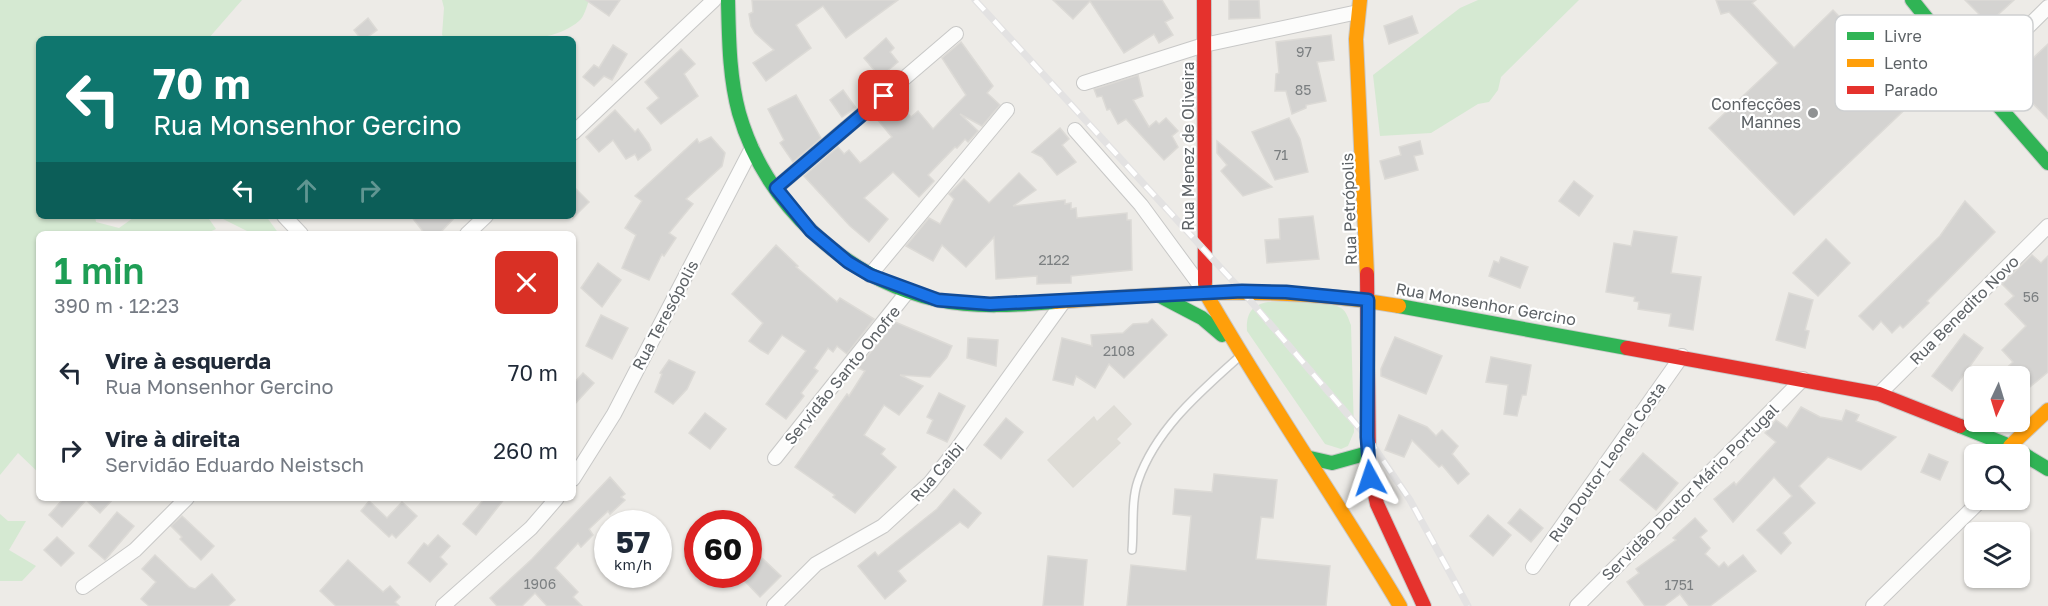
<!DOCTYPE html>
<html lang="pt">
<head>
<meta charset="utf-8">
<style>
	:root { --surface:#fff; --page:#f2f2f3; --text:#1f2937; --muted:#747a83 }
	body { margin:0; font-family:"Golos Text",sans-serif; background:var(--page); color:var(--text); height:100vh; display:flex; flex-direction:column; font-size:22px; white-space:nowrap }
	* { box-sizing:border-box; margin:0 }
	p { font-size:20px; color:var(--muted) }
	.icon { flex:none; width:33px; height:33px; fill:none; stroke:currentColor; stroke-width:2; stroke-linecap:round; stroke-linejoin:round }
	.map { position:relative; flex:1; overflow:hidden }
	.drawer { position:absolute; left:36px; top:231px; width:540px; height:270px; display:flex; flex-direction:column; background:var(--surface); border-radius:9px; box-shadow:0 2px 4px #0004 }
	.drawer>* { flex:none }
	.guide { position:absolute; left:36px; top:36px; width:540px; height:183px; border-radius:9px; box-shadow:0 2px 4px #0004; background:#0f766e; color:#fff; overflow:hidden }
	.needle { width:39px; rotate:184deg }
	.tools { position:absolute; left:1964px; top:366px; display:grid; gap:12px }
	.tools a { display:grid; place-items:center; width:66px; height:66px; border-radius:9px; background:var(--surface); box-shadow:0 2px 4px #0004; font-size:30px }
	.speed { position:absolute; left:594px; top:510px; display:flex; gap:12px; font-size:30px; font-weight:700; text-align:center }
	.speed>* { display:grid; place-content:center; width:78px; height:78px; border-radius:50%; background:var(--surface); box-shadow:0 2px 4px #0004; line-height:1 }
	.speed small { font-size:15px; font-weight:400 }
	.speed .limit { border:9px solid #d22; background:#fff; color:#111 }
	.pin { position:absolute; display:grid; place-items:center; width:51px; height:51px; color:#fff; margin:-26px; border-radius:12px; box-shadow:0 3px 9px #0006 }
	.me { position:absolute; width:66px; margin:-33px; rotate:355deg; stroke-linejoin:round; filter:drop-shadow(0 0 4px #0008) }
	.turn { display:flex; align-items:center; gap:21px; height:126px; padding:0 18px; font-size:27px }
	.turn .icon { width:78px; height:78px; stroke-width:2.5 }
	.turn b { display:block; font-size:42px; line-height:51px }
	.lanes { display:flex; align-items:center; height:57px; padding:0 18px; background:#0003; justify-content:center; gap:30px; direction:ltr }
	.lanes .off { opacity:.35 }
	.round { display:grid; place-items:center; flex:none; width:63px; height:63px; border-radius:9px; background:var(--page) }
	.overview { display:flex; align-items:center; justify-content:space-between; height:102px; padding:0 18px }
	h1 { font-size:36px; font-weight:600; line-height:45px; color:#1e9e55 }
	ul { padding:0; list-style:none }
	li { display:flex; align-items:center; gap:18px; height:78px; padding:0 18px }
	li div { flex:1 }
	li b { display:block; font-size:22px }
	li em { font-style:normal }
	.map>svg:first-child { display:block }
	.education { fill:#dedcd6 }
	.green { fill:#d5e9d2 }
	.building { fill:#d4d3d1; stroke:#dcdad6; stroke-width:1.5 }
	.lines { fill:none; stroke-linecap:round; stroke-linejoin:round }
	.lane-casing { stroke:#c8c8c7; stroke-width:10 }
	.street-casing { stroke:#c8c8c7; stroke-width:16 }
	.fast-casing { stroke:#c9c9c9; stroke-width:16 }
	.slow-casing { stroke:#c9c9c9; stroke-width:16 }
	.jam-casing { stroke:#c9c9c9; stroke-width:16 }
	.lane { stroke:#fcfcfb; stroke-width:7 }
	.street { stroke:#fcfcfb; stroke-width:14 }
	.fast { stroke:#30b455; stroke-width:14 }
	.slow { stroke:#ff9f0a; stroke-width:14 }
	.jam { stroke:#e5322d; stroke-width:14 }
	.rail-casing { stroke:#e3e2e2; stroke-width:7 }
	.rail { stroke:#fff; stroke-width:4.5; stroke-dasharray:14; stroke-linecap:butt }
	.route-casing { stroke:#114b97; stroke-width:15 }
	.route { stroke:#1a73e8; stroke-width:10 }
	.poi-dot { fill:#8f9192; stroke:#fff; stroke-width:2 }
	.labels { text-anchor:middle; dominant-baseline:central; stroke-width:4.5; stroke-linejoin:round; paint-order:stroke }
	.number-label { font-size:14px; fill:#7b7f81 }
	.poi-label { font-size:16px; fill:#5c6165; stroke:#fff; text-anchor:end }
	.street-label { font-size:16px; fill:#5c6165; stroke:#fff }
	.key { fill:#fff; stroke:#ced0d1; stroke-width:1.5 }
	.key-label { font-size:16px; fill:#5c6165 }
</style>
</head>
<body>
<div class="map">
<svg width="2048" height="606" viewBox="0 0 2048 606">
	<rect width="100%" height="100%" fill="#edebe7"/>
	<!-- education -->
	<polygon class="education" points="1114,405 1132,424 1117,439 1121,443 1073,488 1047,460 1094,416 1097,421"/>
	<!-- green -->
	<g class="green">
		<polygon points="0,0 242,0 208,39 39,39 39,216 95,216 96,222 119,228 136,216 207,216 216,229 205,234 39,234 39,473 18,453 0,475"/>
		<path d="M442 0H589C587 6 584 17 579 21 548 48 485 39 446 39L442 35 444 8Z"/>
		<polygon points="1478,0 1579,0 1501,77 1498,90 1489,102 1478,104 1431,133 1380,136 1373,75 1460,8"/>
		<polygon points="217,216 266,216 279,234 253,234"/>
		<path d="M1268 302C1286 302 1327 299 1341 308 1347 312 1348 318 1351 325L1354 432 1348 446 1341 449 1325 444 1247 331C1246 313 1252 305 1268 302Z"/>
		<polygon points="0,514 8,521 26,521 9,550 36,566 22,581 0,581"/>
	</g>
	<!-- building -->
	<g class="building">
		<polygon points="586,0 620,0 609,16"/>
		<polygon points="752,0 898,0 846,38 823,6 796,25 811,48 766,81 753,63 774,50 755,33 751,26 749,14 753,12"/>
		<polygon points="1053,0 1162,0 1173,18 1165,22 1173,35 1159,43 1154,34 1124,53 1090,1 1073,19"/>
		<polygon points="1229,0 1259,0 1260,18 1229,19"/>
		<polygon points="1716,0 1756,0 1752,3 1794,48 1833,10 1917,98 1794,215 1709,128 1778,63 1729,12 1721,14"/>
		<polygon points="1965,0 2014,0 1967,43 1958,33 1979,14"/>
		<polygon points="1412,16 1418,33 1389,44 1384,26"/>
		<polygon points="368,18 377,30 365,39 361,39 354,30"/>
		<polygon points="1331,35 1334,60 1317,62 1326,101 1306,105 1306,108 1292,114 1286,91 1275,91 1276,74 1279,73 1276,42"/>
		<polygon points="886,38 894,48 890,52 898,62 880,77 864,58"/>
		<polygon points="961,42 993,86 987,93 1000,105 982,126 960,114 978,131 968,142 965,139 957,148 955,147 928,175 934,181 919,197 893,172 864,198 888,219 869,242 850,226 804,176 838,147 844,154 849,150 860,163 866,159 892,137 877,119 897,102 911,117 918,111 933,129 966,95 942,58"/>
		<polygon points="2048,44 2048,119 2010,80"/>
		<polygon points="613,45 627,54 612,80 604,76 594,86 583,77 594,65 599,68"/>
		<polygon points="681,49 695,64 684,74 698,96 661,124 647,108 659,98 645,82"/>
		<polygon points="1138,75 1143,96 1133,100 1149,127 1156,121 1159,124 1166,118 1178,131 1172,136 1178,147 1164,160 1126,119 1118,124 1110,109 1107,110 1102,96 1097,97 1094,89"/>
		<polygon points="843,90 856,108 842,117 830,100"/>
		<polygon points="796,95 821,138 793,162 780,143 784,140 768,109"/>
		<polygon points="615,110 635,132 638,129 649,144 651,150 638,160 635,154 626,159 613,140 599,152 586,137"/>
		<polygon points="1289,118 1300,139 1308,172 1275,180 1252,132"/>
		<polygon points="1060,128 1069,139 1062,145 1076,162 1057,175 1042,157 1032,152"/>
		<polygon points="711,137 725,153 722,166 686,199 693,204 669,233 676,238 664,256 662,254 649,280 622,268 636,235 625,228 642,201 635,196 697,139 699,143"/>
		<polygon points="1217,141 1272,187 1243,196 1221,171 1227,165 1217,153"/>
		<polygon points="1420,141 1423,154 1414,156 1418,170 1385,179 1380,161 1401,155 1399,147"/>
		<polygon points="1019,173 1036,190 1013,206 1065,200 1065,204 1071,203 1071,209 1076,208 1077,218 1127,213 1127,220 1131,220 1132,270 1071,276 1071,283 1037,284 1037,276 996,279 994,237 966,267 942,245 933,261 906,246 929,218 940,224 954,199 949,194 964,179 989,203"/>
		<polygon points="1574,181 1593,196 1579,216 1559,201"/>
		<polygon points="573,186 589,202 573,218"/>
		<polygon points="1965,201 1995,232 1927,301 1929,303 1903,328 1900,325 1892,333 1881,321 1873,330 1859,316 1940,236"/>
		<polygon points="411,216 456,216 439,234 425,234"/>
		<polygon points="1313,216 1319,259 1267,263 1265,240 1280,239 1279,219"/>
		<polygon points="1634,231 1677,237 1671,273 1701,277 1693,330 1669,326 1671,314 1638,309 1639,302 1634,301 1635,297 1606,292 1614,243 1631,246"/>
		<polygon points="1826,239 1850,263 1818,296 1793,273"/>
		<polygon points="776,245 798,266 796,267 837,302 840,298 874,319 847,354 837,346 833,352 828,348 814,368 818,371 801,393 804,396 786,419 766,404 806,351 782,335 768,354 761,350 749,341 763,323 732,294"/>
		<polygon points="2032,255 2041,263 2048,256 2048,372 2019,396 2019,376 1998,376 2013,362 2002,350 2026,326 2005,304 2014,296 2002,284"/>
		<polygon points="1501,257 1528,267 1520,288 1489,276 1494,261 1499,263"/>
		<polygon points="598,263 621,280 602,307 581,288"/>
		<polygon points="1789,293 1813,300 1805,330 1809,331 1805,348 1776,340"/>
		<polygon points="601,315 628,328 612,359 586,346"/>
		<polygon points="1152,319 1167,335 1124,378 1109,364 1095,388 1076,376 1073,385 1053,380 1062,338 1092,346 1091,335 1123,333 1133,324 1148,323"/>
		<polygon points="895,322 952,346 947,357 930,377 900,375 923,386 899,415 884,405 864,435 885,449 881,454 896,467 855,513 833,497 835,495 795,467 847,394 849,396 865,371 858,368"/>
		<polygon points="1964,334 1983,348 1952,391 1932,376"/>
		<polygon points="1395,337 1442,356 1426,394 1381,376 1381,369"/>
		<polygon points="968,338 998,340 996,366 967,358"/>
		<polygon points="1491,357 1531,365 1526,395 1522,395 1517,416 1504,414 1508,385 1486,382"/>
		<polygon points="669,360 695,372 687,389 673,404 655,392 662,374 660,373"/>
		<polygon points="583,373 594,383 573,406 573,384"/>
		<polygon points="939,393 965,406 947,442 927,433 933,420 927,417"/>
		<polygon points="1801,407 1820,417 1842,421 1846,410 1859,415 1856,421 1896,437 1861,470 1828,457 1799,486 1815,503 1783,533 1791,543 1781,554 1757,530 1792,496 1774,477 1733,522 1714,499 1734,482 1736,485 1776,442 1765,433 1776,420 1787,428"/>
		<polygon points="705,413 726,429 710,449 689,433"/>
		<polygon points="1399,415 1427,427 1436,436 1442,430 1458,446 1452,454 1469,474 1458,484 1442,465 1439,467 1412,440 1404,457 1385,450"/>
		<polygon points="1006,418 1023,432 1001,459 984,445"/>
		<polygon points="1643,453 1678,483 1656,510 1620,480"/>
		<polygon points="1929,454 1948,462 1940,480 1921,472"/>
		<polygon points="1214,474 1277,480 1273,518 1261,517 1256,559 1330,566 1326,606 1127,606 1131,565 1186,571 1191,516 1173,514 1175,489 1212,492"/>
		<polygon points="610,477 625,494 621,497 625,500 610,514 608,511 589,529 593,535 581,547 578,543 555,568 578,592 573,597 582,606 547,606 535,593 522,606 497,606 490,598 532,559"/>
		<polygon points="954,489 981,513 968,528 960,522 898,571 906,581 885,599 858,566 875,552 878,556 937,509"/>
		<polygon points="64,498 114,498 100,513 86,500 62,527 49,515"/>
		<polygon points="485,498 505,498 476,535 463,524"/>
		<polygon points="369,501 387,518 402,502 417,516 396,538 392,534 389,537 361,511"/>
		<polygon points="1520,509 1543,528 1531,542 1508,523"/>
		<polygon points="117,512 134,526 105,560 89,546"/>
		<polygon points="1488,515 1511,535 1493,556 1470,536"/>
		<polygon points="182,516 214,546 201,560 180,539 182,537 171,526"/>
		<polygon points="1695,518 1707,531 1700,537 1710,548 1705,554 1719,567 1724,562 1728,567 1743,555 1756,571 1710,606 1689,606 1680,594 1664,606 1645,606 1627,582 1639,573 1636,569 1676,540 1673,538"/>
		<polygon points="438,535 450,546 440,557 447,564 430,582 408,563 424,543 428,546"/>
		<polygon points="57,537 74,553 61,566 44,550"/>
		<polygon points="748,545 781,576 760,597 738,574 748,574"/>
		<polygon points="155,555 189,587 195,589 212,574 235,600 228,606 149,606 141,599 156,582 142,569"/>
		<polygon points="1048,556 1087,560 1083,606 1043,606"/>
		<polygon points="348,560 383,592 390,586 400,597 395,602 399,606 336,606 320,591"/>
	</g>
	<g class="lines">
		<!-- lane casing -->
		<g class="lane-casing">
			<path id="lane" d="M1132 550C1134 528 1131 501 1138 481 1156 429 1200 392 1239 357"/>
		</g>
		<!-- street casing -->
		<g class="street-casing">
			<g id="street">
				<polyline points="1975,79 2048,7"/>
				<polyline points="1084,83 1204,45 1358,12"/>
				<polyline points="1075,130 1141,205 1205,292"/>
				<polyline points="573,133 714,0"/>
				<polyline points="776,188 956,34"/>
				<polyline points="284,216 301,234"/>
				<polyline points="467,234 486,216"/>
				<polyline points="870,275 1007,110"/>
				<polyline points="1879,394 2048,226"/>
				<polyline points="775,458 908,291"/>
				<polyline points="573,479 614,414 752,148"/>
				<polyline points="1533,567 1682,356"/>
				<polyline points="83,587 135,550 187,498"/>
				<polyline points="443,606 531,528 557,498"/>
				<polyline points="774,606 816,564 883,526 930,483 960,445 1064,301"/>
				<polyline points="1577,606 1803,379"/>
				<polyline points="1873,606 1981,500"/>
			</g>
		</g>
		<!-- fast casing -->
		<g class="fast-casing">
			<g id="fast">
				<path d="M728 0C729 38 729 76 739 113 765 204 845 279 938 300 976 308 1017 305 1055 302"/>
				<polyline points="1912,0 1975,79 2048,163"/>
				<polyline points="1160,296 1202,318 1222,335"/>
				<polyline points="1399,306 1627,348"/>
				<polyline points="1960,426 2010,446 2048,469"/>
				<polyline points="1310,458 1332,463 1368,453"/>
			</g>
		</g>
		<!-- slow casing -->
		<g class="slow-casing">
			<g id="slow">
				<polyline points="1360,0 1356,39 1367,274"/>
				<path d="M1205 282V292C1266 399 1337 500 1400 606"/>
				<path d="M1055 302C1170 293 1285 285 1399 306"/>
				<polyline points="2010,446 2048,410"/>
			</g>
		</g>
		<!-- jam casing -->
		<g class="jam-casing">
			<g id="jam">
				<polyline points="1204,0 1205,282"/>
				<polyline points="1367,274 1369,467 1377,504 1424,606"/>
				<polyline points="1627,348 1879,394 1960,426"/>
			</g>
		</g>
		<!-- lane -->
		<use href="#lane" class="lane"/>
		<!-- street -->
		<use href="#street" class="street"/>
		<!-- fast -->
		<use href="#fast" class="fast"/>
		<!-- slow -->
		<use href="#slow" class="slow"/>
		<!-- jam -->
		<use href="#jam" class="jam"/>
		<!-- rail casing -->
		<g class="rail-casing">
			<polyline id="rail" points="975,0 1242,291 1367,437 1410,500 1468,606"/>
		</g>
		<!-- rail -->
		<use href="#rail" class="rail"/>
	</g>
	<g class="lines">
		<!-- route casing -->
		<g class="route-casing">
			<polyline id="route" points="884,96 776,188 811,231 848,262 870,275 938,300 990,304 1242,291 1286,292 1368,300 1367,437 1370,478"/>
		</g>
		<!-- route -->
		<use href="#route" class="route"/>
	</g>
	<!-- markers -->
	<circle class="poi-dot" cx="1813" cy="113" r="6"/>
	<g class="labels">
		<!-- number labels -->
		<g class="number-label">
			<text x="1304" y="51">97</text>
			<text x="1303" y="89">85</text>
			<text x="1281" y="154">71</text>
			<text x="1054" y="259">2122</text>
			<text x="2031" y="296">56</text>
			<text x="1119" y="350">2108</text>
			<text x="540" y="583">1906</text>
			<text x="1679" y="584">1751</text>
		</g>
		<!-- poi labels -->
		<g class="poi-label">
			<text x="1801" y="104">Confecções<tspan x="1801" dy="18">Mannes</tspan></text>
		</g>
		<!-- street labels -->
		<g class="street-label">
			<text transform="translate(1188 146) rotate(-90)">Rua Menez de Oliveira</text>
			<text transform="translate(1349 209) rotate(-92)">Rua Petrópolis</text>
			<text transform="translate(1486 304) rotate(10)">Rua Monsenhor Gercino</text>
			<text transform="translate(1964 310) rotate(-45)">Rua Benedito Novo</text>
			<text transform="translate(665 315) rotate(-62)">Rua Teresópolis</text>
			<text transform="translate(842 375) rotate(-51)">Servidão Santo Onofre</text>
			<text transform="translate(1607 462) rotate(-55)">Rua Doutor Leonel Costa</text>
			<text transform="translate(937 472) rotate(-49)">Rua Caibi</text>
			<text transform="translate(1690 492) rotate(-45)">Servidão Doutor Mário Portugal</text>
		</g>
	</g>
	<!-- legend -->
	<rect x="1835" y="15" width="198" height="96" rx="9" class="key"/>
	<rect x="1847" y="32" width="27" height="8" fill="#30b455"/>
	<rect x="1847" y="59" width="27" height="8" fill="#ff9f0a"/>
	<rect x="1847" y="86" width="27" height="8" fill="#e5322d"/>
	<g class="key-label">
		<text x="1884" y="42">Livre</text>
		<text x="1884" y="69">Lento</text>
		<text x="1884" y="96">Parado</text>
	</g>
</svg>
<div class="tools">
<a><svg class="needle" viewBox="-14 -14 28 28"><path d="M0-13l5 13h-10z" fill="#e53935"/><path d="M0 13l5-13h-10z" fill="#747a83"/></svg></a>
<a><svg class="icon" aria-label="search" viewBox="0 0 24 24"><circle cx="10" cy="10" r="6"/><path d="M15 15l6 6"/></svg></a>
<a><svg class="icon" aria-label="layers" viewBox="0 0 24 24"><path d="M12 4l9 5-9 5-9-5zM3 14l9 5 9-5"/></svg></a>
</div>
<div class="speed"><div>57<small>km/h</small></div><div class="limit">60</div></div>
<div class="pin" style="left:884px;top:96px;background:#d93025"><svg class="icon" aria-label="arrive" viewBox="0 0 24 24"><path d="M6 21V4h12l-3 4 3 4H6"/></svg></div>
<svg class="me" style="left:1370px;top:478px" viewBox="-20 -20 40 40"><path d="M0-17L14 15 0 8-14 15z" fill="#1a73e8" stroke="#fff" stroke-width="4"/></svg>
<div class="guide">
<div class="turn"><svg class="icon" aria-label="left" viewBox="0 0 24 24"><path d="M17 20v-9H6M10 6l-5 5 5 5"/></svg><div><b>70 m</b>Rua Monsenhor Gercino</div></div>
<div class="lanes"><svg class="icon" aria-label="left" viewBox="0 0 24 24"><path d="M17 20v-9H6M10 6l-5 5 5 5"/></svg><svg class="icon off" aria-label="ahead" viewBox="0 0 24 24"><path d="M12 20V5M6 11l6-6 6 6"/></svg><svg class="icon off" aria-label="right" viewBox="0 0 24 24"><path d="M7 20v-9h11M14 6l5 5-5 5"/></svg></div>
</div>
<section class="drawer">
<div class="overview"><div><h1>1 min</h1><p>390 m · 12:23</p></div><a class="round" style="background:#d93025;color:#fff"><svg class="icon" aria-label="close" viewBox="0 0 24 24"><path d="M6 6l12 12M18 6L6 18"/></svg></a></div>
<ul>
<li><svg class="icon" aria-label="left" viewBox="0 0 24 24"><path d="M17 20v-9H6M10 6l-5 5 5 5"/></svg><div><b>Vire à esquerda</b><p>Rua Monsenhor Gercino</p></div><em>70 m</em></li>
<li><svg class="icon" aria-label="right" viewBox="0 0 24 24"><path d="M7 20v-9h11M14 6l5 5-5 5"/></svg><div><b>Vire à direita</b><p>Servidão Eduardo Neistsch</p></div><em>260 m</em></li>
</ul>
</section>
</div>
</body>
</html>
